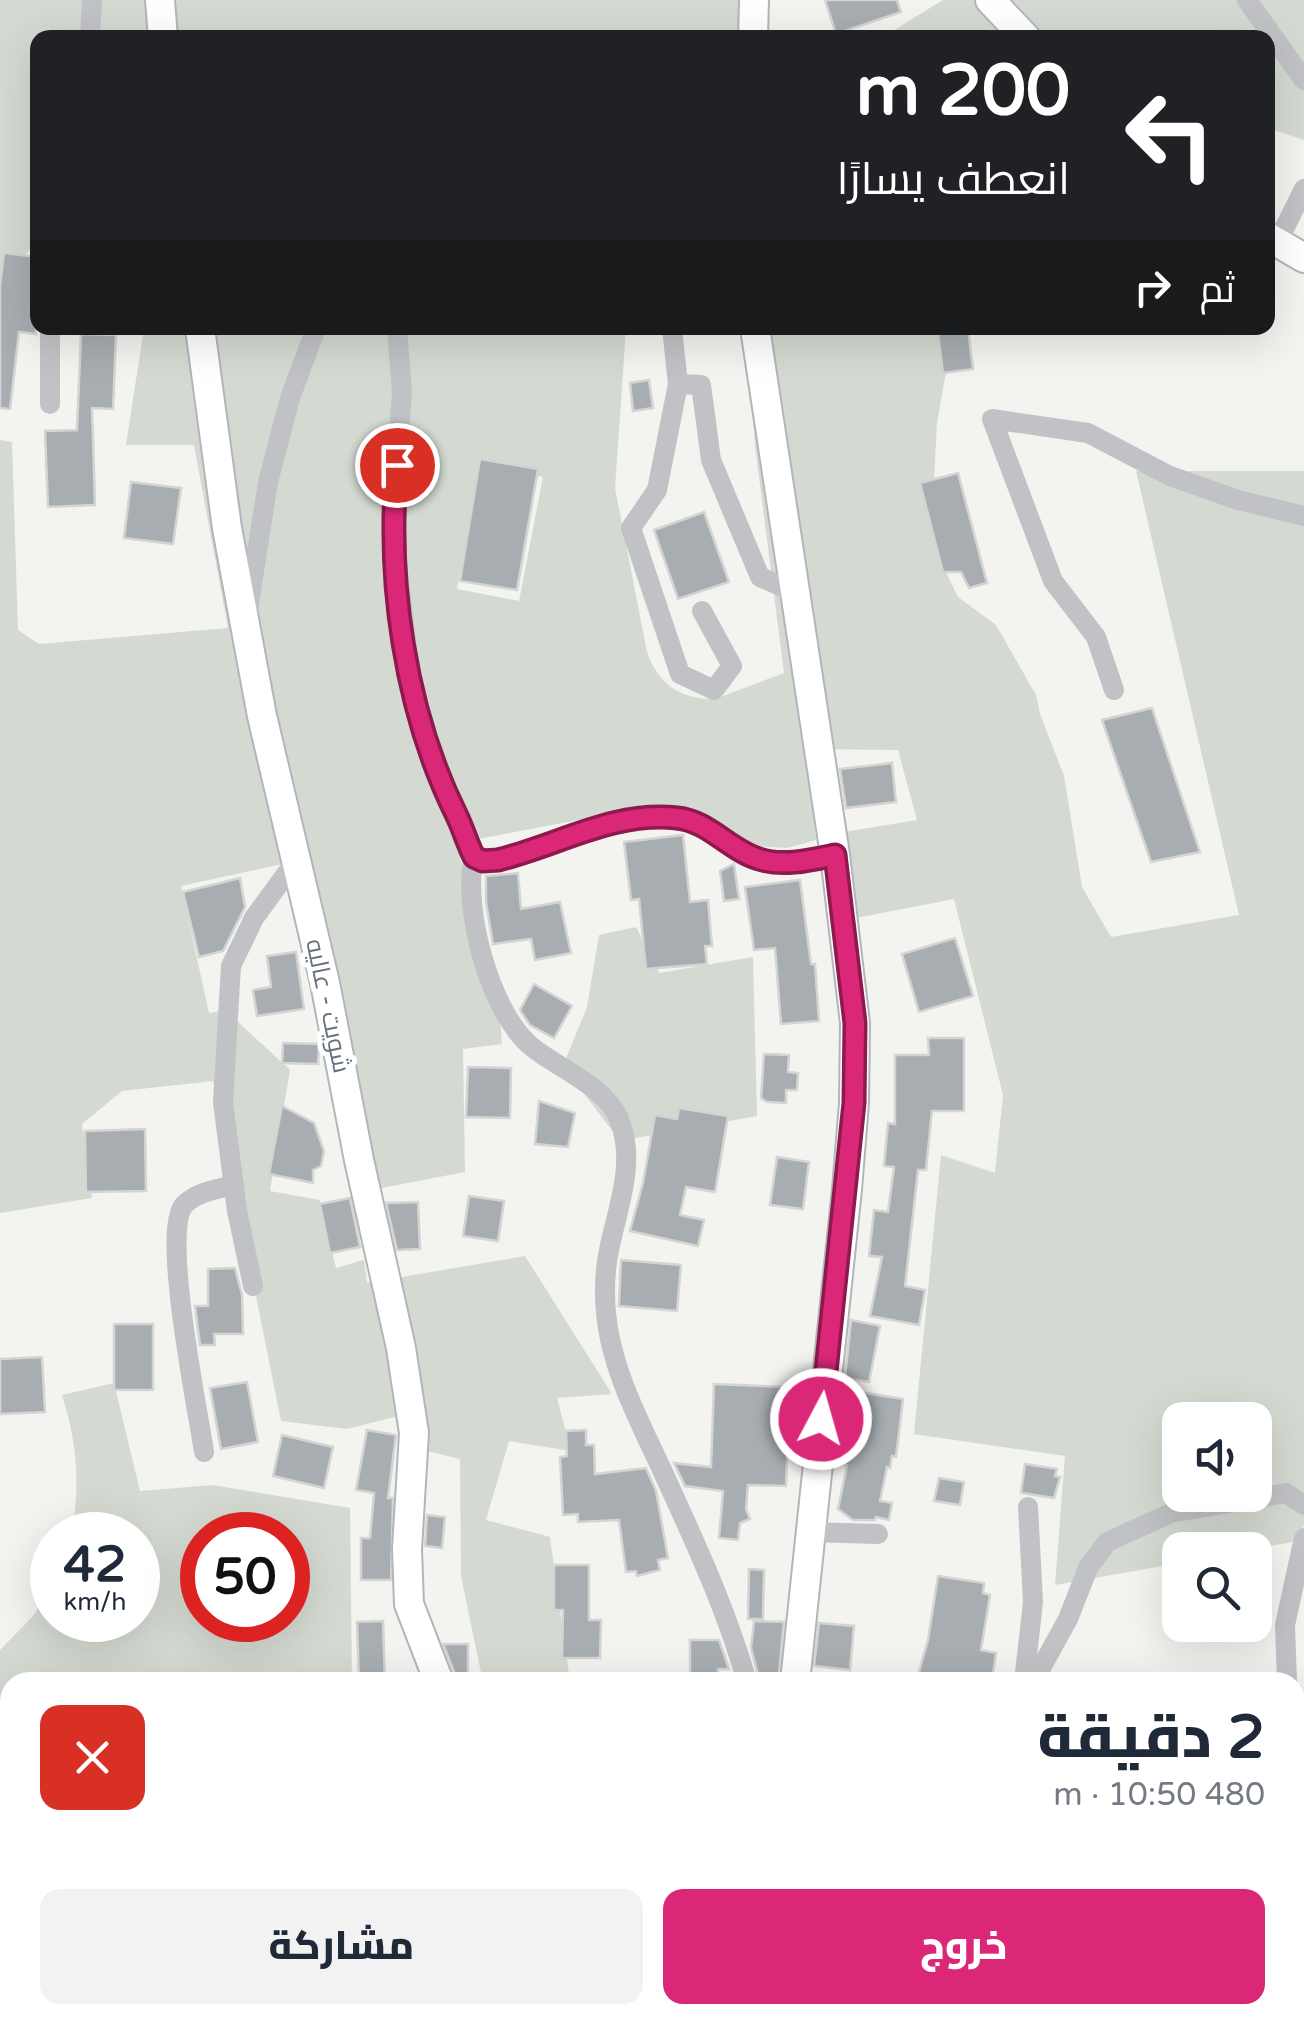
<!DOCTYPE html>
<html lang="ar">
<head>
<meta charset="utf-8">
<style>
	:root { --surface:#fff; --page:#f2f2f3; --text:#1f2937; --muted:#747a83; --accent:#db2777 }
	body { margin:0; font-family:"Varela Round",Cairo,sans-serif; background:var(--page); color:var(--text); direction:rtl; height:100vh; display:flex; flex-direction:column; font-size:38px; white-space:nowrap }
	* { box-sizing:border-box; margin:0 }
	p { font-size:32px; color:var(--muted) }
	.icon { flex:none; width:55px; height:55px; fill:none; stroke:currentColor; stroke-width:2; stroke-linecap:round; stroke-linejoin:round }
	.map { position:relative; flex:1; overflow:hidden; direction:ltr }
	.panel { position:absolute; left:0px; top:1672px; width:1305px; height:352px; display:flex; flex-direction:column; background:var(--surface); border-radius:30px 30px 0 0; box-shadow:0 10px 40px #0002; direction:rtl }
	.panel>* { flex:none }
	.hud { position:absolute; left:30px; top:30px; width:1245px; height:305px; border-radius:20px; box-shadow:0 10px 40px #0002; direction:rtl; background:#202124; color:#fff; overflow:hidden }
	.controls { position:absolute; left:1162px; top:1402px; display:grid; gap:20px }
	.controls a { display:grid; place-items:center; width:110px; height:110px; border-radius:20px; background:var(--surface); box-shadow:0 10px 40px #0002; font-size:50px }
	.speed { position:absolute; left:30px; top:1512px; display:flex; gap:20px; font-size:50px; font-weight:700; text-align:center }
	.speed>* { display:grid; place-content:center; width:130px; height:130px; border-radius:50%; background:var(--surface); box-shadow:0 10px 40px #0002; line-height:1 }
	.speed small { font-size:25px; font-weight:400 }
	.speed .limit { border:15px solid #d22; background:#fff; color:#111 }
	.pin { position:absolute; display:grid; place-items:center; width:85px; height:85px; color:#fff; margin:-42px; border:5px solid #fff; border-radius:50%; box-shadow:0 2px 10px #0007 }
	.me { position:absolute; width:110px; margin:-55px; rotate:6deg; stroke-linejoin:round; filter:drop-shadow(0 0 8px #0008) }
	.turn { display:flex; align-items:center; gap:35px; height:210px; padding:0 40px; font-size:45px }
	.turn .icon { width:130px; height:130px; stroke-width:2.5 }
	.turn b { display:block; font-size:70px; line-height:85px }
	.then { display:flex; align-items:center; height:95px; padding:0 40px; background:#0003; gap:20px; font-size:38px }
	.round { display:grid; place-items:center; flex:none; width:105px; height:105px; border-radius:20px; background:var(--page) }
	.headline { display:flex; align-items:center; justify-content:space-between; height:170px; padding:0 40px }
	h1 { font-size:60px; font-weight:800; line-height:75px }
	.button { display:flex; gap:20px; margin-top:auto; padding:20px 40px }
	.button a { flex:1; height:115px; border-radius:20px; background:var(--accent); color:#fff; font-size:40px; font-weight:800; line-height:115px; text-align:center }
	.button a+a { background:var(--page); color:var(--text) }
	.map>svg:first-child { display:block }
	.green { fill:#d4dad1; fill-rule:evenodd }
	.building { fill:#a7adb1; stroke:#d4d4d3; stroke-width:2.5 }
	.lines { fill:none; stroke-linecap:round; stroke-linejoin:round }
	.secondary-casing { stroke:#b2b6ba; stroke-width:32 }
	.street { stroke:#c0c2c5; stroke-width:20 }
	.secondary { stroke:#fff; stroke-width:28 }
	.route-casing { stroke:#8e194d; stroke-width:25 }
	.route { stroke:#db2777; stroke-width:18 }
	.labels { text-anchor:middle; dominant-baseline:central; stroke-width:10; stroke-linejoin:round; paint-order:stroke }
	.street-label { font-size:25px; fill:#66717d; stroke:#fff }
</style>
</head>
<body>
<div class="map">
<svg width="1304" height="2023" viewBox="0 0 1304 2023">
	<rect width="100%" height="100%" fill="#f3f3f0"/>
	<!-- green -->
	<g class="green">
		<polygon points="0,0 759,0 756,37 38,38 37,242 0,281"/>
		<polygon points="943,0 1304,0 1304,140 1268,128 1268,38 881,38"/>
		<path d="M144 328H626L615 488 647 652C658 684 681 700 715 699L784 673 755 445 747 328H961L945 377 937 423 934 481 945 570 958 597 996 625 1036 695 1040 714 1064 776 1082 887 1111 937 1239 915 1136 471H1304V1526L1292 1542 1249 1550H1180V1563L1055 1585 1065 1456 914 1434 941 1155 995 1173 1003 1095 954 899 856 918 838 833 917 820 898 750 805 749 816 840 787 848 756 846 632 810 456 843 499 1004 502 1044 463 1049 465 1172 366 1191 283 864 181 886 209 1013 225 1010 290 1070 270 1191 320 1200 336 1268 364 1260 367 1283 525 1256 612 1394 557 1398 571 1451 509 1441 486 1520 550 1537 570 1682H483L461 1576 460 1459 427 1451 422 1410 347 1429 281 1421 213 1081 122 1091 82 1124 92 1198 0 1213V440L12 442 18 630 39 644 228 628 194 445H126ZM481 464 543 477 519 601 457 589ZM1180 1420H1255V1495H1180Z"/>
		<polygon points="636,927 659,973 753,957 757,1116 620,1141 563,1066 587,1007 599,935"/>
		<path d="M114 1383 140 1491 213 1485 350 1508 352 1682H10V2015H302L297 2023H0V1650L33 1616 52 1586V1620H138V1535H71C81 1486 77 1442 62 1395ZM202 1535H288V1620H202Z"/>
	</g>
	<!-- building -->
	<g class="building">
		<polygon points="825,0 897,0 901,12 836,34"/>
		<polygon points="4,253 38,257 36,334 19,332 10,409 0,408 0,285"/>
		<polygon points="968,329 973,369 943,373 938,333"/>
		<polygon points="81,334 116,335 113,409 92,408 95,505 48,507 45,431 77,430"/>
		<polygon points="649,380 653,408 633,411 630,383"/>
		<polygon points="480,459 538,469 517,590 460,581"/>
		<polygon points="958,473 987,583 969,588 961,572 943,572 920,483"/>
		<polygon points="131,482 181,488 173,544 124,538"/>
		<polygon points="704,512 729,582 678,599 654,530"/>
		<polygon points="1152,708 1200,852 1151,862 1102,720"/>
		<polygon points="892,763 896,802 846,808 840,769"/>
		<polygon points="683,835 690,902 708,900 712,946 705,946 707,964 646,969 639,899 631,900 624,842"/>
		<polygon points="734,864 739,899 724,901 720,871"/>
		<polygon points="518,873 521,909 560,902 571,953 535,960 531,939 493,944 486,902 486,876"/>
		<polygon points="240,878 245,907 223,951 199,957 183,892"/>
		<polygon points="800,880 811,964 815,964 819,1021 781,1024 775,948 754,950 745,887"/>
		<polygon points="955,938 973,996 919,1012 902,954"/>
		<polygon points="296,952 304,1009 257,1016 253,990 271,987 267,956"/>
		<polygon points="534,984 572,1006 554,1038 530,1025 520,1010"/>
		<polygon points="928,1038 964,1038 964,1111 932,1111 926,1170 918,1170 905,1286 925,1290 919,1325 870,1316 882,1257 869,1256 874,1210 888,1212 894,1167 884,1166 888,1123 895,1124 895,1055 929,1055"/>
		<polygon points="283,1043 319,1044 318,1064 282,1063"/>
		<polygon points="764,1054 789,1055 788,1072 798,1073 797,1090 786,1090 786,1103 767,1102 761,1098"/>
		<polygon points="468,1067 511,1068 510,1118 466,1117"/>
		<polygon points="539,1101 575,1113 568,1147 535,1144"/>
		<polygon points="282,1106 314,1123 324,1151 321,1166 313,1170 313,1183 269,1174"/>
		<polygon points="679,1108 728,1116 715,1192 686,1187 680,1215 704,1220 698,1246 630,1231 643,1183 655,1115 677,1119"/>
		<polygon points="145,1129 146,1191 86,1192 85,1131"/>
		<polygon points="777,1157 809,1162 803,1209 770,1205"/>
		<polygon points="469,1196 504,1201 498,1241 463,1236"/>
		<polygon points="350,1198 360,1247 330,1253 320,1204"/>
		<polygon points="418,1202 420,1249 397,1250 386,1203"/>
		<polygon points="621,1260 681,1265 677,1311 619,1306"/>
		<polygon points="235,1268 242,1295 243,1334 214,1334 215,1345 200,1345 195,1306 208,1306 208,1269"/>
		<polygon points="851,1320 880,1326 869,1382 845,1378"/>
		<rect x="114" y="1324" width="39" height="66"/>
		<polygon points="42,1357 45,1412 0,1414 0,1359"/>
		<polygon points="247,1382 258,1442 221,1449 210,1388"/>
		<polygon points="714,1384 787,1387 786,1410 789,1410 786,1486 748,1485 746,1509 750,1519 740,1523 738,1540 719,1538 723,1491 685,1486 674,1463 711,1467"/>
		<polygon points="860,1392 903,1399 896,1457 892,1456 890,1468 887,1467 880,1501 892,1503 889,1520 876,1517 875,1520 853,1520 838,1509 847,1465 836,1464 841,1412 858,1414 855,1400"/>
		<polygon points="367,1430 396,1435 388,1498 393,1498 391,1580 361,1580 361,1538 370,1538 374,1493 356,1490"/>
		<polygon points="586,1430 586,1445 594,1445 595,1474 646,1468 656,1491 668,1558 658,1560 660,1570 637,1576 636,1571 626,1572 619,1520 578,1522 578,1514 563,1515 560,1457 567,1456 566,1431"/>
		<polygon points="282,1435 333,1447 324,1488 273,1476"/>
		<polygon points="1025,1464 1057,1469 1055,1476 1060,1477 1054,1498 1021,1493"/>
		<polygon points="939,1478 964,1482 960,1505 934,1501"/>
		<polygon points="427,1515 445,1517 442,1548 425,1546"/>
		<polygon points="554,1565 589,1565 589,1620 601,1620 600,1658 562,1658 563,1610 554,1610"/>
		<polygon points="749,1569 764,1570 763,1619 748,1619"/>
		<polygon points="938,1576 984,1583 983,1593 990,1595 981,1650 996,1653 992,1682 933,1682 917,1679 928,1640"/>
		<polygon points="383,1621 385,1682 359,1682 357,1622"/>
		<polygon points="754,1621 784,1622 778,1682 760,1682 751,1648"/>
		<polygon points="819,1623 854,1626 850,1670 814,1666"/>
		<polygon points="690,1640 719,1640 729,1669 718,1669 718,1682 690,1682"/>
		<polygon points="443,1644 468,1644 468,1674 455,1674"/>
	</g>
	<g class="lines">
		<!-- secondary casing -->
		<g class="secondary-casing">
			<g id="secondary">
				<polyline points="160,0 163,38"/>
				<polyline points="990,0 1026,38"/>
				<polyline points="753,38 754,0"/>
				<polyline points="1268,237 1304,258"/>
				<polyline points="200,328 227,528 262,716 325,983 359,1160 401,1348 414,1433 407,1549 409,1604 439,1682"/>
				<polyline points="755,328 835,855 855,1023 854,1103 847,1189 795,1682"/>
				<polyline points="581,2015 585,2023"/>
				<polyline points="833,2015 834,2023"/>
				<polyline points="619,2023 624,2015"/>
			</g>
		</g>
		<!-- street -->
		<g class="street">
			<polyline points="1247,0 1304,80"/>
			<polyline points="90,38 92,0"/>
			<polyline points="1277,243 1304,189"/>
			<polyline points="50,328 50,404"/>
			<path d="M397 328 402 393 394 494 396 555 412 693 431 762 474 857C502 869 603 820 645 817 677 815 699 822 725 840 736 847 746 855 759 859 783 867 811 860 835 855"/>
			<polyline points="672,328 678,384"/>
			<polyline points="702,611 732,666 714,690 680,674 631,528 657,490 678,384 701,385 711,460 760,577 796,593"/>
			<polyline points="247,616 268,482 290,398 316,328"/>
			<polyline points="1114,690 1096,637 1053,581 992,419 1088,433 1170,476 1238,500 1304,516"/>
			<path d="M474 857C462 908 490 1013 532 1047 559 1069 604 1085 619 1119 636 1160 619 1204 610 1245 605 1267 604 1291 606 1313 611 1369 639 1420 662 1470 694 1540 726 1608 747 1682"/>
			<polyline points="253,1286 237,1211 223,1102 231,966 254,918 295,862"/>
			<path d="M204 1452C198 1411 161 1231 184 1205 196 1192 218 1189 234 1185"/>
			<polyline points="809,1532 878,1534"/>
			<polyline points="1024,1682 1033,1602 1028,1507"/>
			<polyline points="1029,1682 1036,1677 1068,1619 1088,1568 1107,1542 1171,1513 1286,1493 1304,1505"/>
			<polyline points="1287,1682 1285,1625 1304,1538"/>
			<polyline points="1295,1724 1304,1768"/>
			<polyline points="0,1773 10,1782"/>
			<polyline points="284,2023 290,2015"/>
			<polyline points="765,2023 774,2015"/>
			<polyline points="1149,2023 1150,2015"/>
			<polyline points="1296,2023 1304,1945"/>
		</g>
		<!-- secondary -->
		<use href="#secondary" class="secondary"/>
	</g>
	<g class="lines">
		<!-- route casing -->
		<g class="route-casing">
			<path id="route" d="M397 465C386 580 405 711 456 814 463 828 467 843 474 857L483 861 498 860C559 845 613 811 677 818 709 821 729 850 759 859 783 867 811 860 835 855L855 1023 854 1103 821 1419"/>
		</g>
		<!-- route -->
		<use href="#route" class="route"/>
	</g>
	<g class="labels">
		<!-- street labels -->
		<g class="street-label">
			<text transform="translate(328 1006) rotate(78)">شويت - عاليه</text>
		</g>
	</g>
</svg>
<div class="controls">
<a><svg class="icon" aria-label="sound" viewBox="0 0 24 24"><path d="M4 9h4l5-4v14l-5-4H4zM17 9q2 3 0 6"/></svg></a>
<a><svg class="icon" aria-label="search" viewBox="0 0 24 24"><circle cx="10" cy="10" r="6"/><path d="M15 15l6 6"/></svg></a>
</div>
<div class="speed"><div>42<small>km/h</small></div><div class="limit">50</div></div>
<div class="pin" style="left:397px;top:465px;background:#d93025"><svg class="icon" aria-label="arrive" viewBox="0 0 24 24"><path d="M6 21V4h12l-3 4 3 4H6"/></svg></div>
<svg class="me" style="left:821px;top:1419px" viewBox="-20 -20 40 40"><circle r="17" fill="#db2777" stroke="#fff" stroke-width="3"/><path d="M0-11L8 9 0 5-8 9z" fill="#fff"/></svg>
<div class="hud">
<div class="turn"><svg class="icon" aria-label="left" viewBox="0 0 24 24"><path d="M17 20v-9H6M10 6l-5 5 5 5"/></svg><div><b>200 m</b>انعطف يسارًا</div></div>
<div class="then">ثم<svg class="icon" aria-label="right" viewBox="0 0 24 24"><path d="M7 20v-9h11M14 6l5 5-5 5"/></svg></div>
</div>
<section class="panel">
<div class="headline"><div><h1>2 دقيقة</h1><p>480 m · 10:50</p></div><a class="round" style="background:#d93025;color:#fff"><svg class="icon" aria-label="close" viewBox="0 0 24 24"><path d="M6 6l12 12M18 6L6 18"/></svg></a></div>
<div class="button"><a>خروج</a><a>مشاركة</a></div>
</section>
</div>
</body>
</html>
